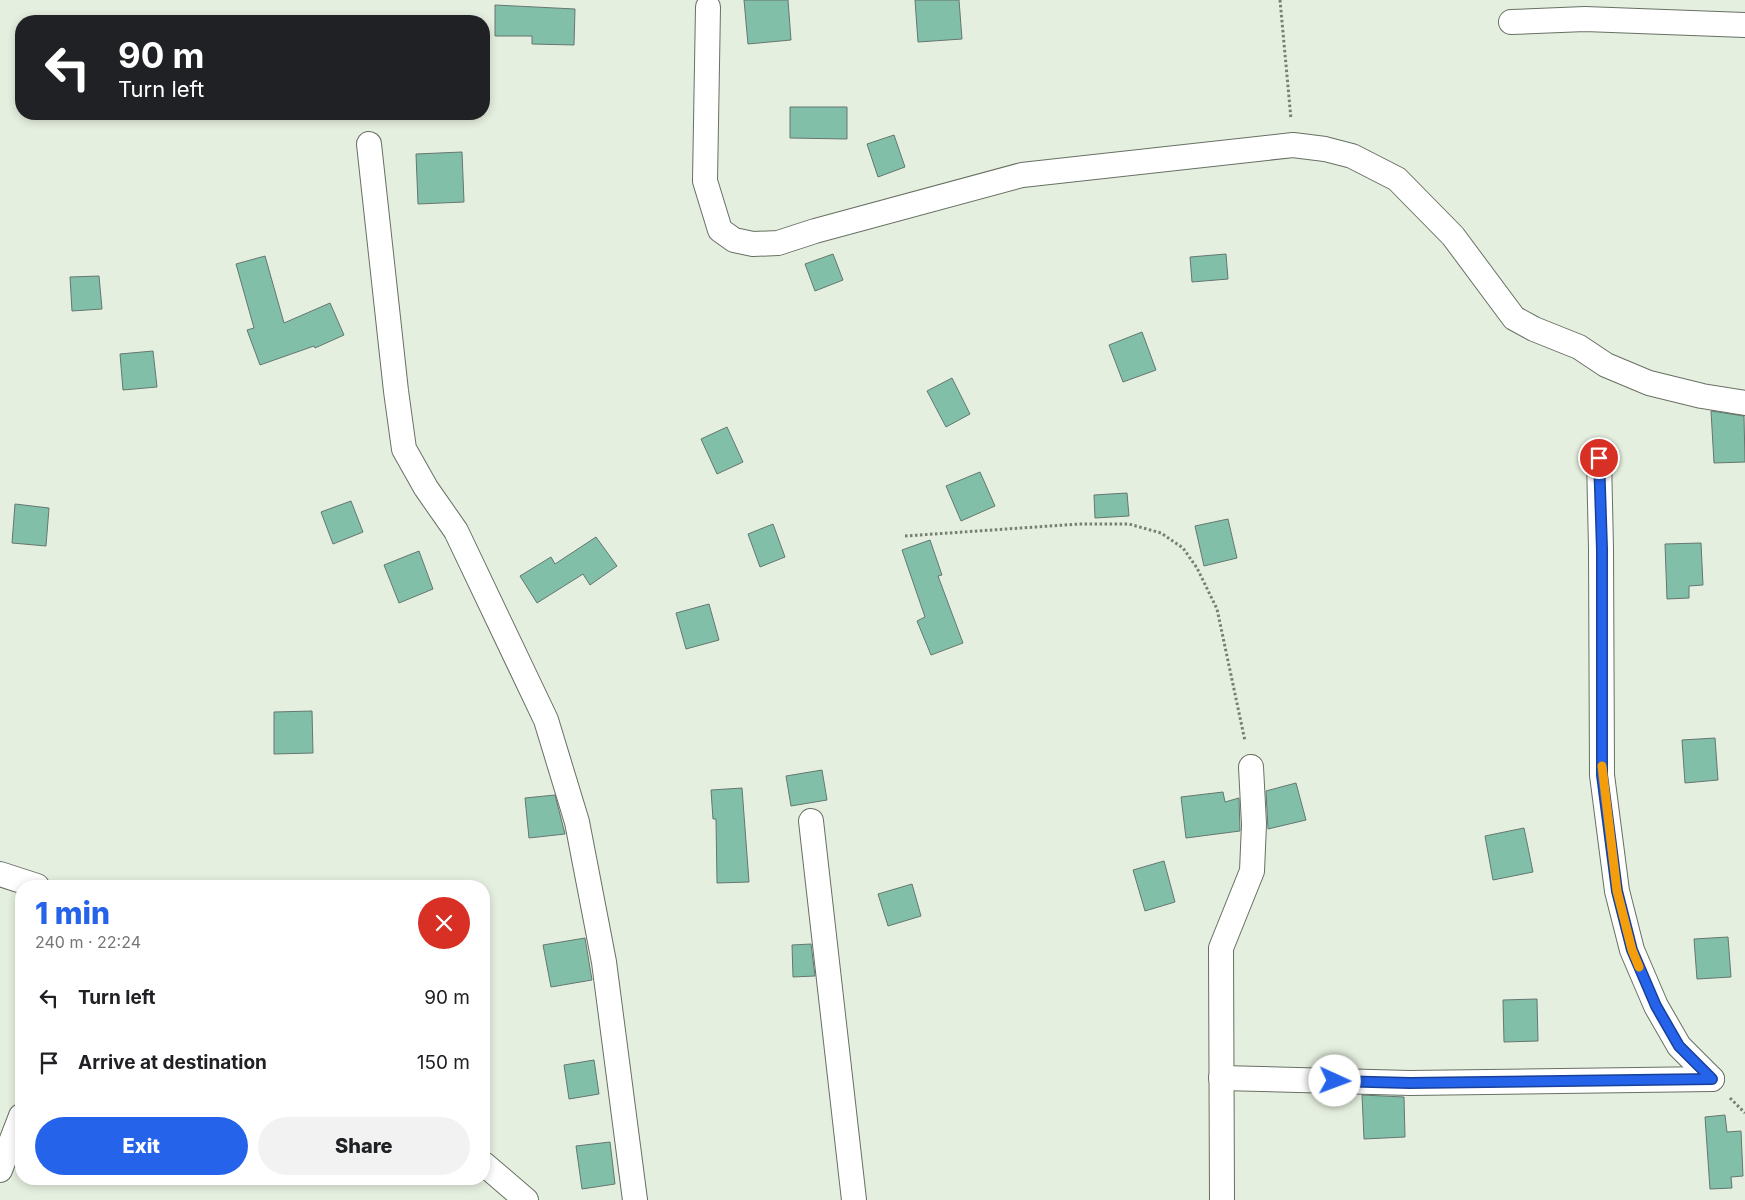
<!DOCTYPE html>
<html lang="en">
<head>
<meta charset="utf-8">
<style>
	:root { --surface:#fff; --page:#f2f2f2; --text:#202124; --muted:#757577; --accent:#2563eb }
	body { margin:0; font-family:Inter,sans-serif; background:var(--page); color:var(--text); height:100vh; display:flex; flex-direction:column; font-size:19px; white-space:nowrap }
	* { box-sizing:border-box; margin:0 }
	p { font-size:16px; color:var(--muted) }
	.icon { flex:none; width:28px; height:28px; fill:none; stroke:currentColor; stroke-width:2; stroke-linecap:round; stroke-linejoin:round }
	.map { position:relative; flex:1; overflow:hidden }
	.drawer { position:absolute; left:15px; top:880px; width:475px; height:305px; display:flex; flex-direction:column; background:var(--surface); border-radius:20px; box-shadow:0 2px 8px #0003 }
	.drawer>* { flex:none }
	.hud { position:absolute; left:15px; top:15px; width:475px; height:105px; border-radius:20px; box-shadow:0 2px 8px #0003; background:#202124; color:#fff; overflow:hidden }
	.pin { position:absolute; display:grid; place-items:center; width:42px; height:42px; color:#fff; margin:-21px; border:2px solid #fff; border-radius:50%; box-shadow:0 1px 5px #0007 }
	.me { position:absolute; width:55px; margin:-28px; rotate:92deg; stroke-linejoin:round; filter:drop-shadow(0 0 4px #0008) }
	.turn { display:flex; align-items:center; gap:18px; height:105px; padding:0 20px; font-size:22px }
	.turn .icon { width:65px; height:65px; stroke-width:2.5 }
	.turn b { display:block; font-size:35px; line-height:42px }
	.round { display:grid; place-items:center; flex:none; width:52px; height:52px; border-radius:26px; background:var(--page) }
	.overview { display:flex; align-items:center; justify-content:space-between; height:85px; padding:0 20px }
	h1 { font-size:30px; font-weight:800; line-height:38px; color:var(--accent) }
	.button { display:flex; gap:10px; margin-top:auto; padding:10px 20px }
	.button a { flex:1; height:58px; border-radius:30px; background:var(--accent); color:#fff; font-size:20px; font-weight:800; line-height:58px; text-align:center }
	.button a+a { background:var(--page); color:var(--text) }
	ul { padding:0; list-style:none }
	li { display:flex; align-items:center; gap:15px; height:65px; padding:0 20px }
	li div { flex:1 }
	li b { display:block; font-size:19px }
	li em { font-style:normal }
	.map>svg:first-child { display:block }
	.building { fill:#81bfa9; stroke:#657770 }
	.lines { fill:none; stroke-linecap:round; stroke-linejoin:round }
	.minor-casing { stroke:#677063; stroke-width:26 }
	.path { stroke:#787e74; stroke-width:3; stroke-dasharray:2.5 2.5; stroke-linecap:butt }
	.minor { stroke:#fff; stroke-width:24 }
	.route-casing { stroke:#184099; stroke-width:12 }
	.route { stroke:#2563eb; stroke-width:9 }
	.slow { stroke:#f59e0b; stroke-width:9 }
</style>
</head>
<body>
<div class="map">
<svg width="1745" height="1200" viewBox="0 0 1745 1200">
	<rect width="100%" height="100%" fill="#e5efdf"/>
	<!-- building -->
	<g class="building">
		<polygon points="744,0 788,0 791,40 748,44"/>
		<polygon points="915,0 959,0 962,39 918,42"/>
		<polygon points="495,5 575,9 574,45 532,44 532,36 495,36"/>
		<polygon points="790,107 847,107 847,139 790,138"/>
		<polygon points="894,135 905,167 878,177 867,144"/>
		<polygon points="462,152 464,202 418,204 416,154"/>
		<polygon points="833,254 843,280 815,291 805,264"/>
		<polygon points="1226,254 1228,279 1192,282 1190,257"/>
		<polygon points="265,256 284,323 330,303 344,335 315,348 314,346 260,365 247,330 254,328 236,264"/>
		<polygon points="99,276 102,309 72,311 70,277"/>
		<polygon points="1142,332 1156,370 1123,382 1109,345"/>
		<polygon points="153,351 157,387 123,390 120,354"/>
		<polygon points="952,378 970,414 946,427 927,391"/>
		<polygon points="1711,411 1744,416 1745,462 1714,463"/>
		<polygon points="727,427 743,462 717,474 701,439"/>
		<polygon points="980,472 995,506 961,521 946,486"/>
		<polygon points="1127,493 1129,516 1095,518 1094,495"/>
		<polygon points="351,501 363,532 333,544 321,512"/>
		<polygon points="15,504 49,508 46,546 12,543"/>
		<polygon points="1228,519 1237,558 1204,566 1195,526"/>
		<polygon points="773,524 785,557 760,567 748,534"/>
		<polygon points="596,537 617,566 590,585 583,574 537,603 520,576 551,557 555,564"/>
		<polygon points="930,540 942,575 938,576 963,643 931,655 917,621 925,617 902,550"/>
		<polygon points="1701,543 1703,585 1689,586 1689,598 1667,599 1665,544"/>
		<polygon points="419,551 433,589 399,603 384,565"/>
		<polygon points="709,604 719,640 686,649 676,613"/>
		<polygon points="312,711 313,753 274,754 274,712"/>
		<polygon points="1715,738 1718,780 1685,783 1682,740"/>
		<polygon points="822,770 827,800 791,806 786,776"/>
		<polygon points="1296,783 1306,820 1268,829 1266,791"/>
		<polygon points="742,788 749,882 717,883 716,819 713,819 711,790"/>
		<polygon points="1223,792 1225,802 1239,798 1240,831 1186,838 1181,797"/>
		<polygon points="555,795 565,834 529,838 525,798"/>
		<polygon points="1524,828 1533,872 1493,880 1485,836"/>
		<polygon points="1164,861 1175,902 1145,911 1133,870"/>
		<polygon points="912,884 921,916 888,926 878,894"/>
		<polygon points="1728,937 1731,977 1697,979 1694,939"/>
		<polygon points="585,938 592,980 551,987 543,945"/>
		<polygon points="811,944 815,976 793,977 792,945"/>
		<polygon points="1537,999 1538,1041 1504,1042 1503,1000"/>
		<polygon points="594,1060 599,1094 569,1099 564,1065"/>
		<polygon points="1362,1095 1404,1097 1405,1137 1364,1139"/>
		<polygon points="1725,1115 1727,1132 1741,1131 1743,1176 1731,1177 1732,1188 1710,1189 1705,1117"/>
		<polygon points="610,1142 615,1184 582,1189 576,1146"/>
	</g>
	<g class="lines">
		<!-- minor casing -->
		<g class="minor-casing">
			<g id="minor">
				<polyline points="708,7 705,181 720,230 734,240 753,244 778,243 815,231 1022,175 1293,145 1325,149 1352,156 1397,179 1453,236 1514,318 1534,329 1579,347 1606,365 1649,383 1702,396 1745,403"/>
				<polyline points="1511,22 1585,19 1745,25"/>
				<polyline points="369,144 396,391 404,449 426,488 456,531 546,720 577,822 604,962 635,1200"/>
				<polyline points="1599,458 1601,549 1602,775 1617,891 1632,950 1656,1006 1679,1046 1712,1079"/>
				<polyline points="811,821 854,1200"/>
				<polyline points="0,874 37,886"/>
				<polyline points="1221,1078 1410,1083 1712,1079"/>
				<polyline points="484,1164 526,1200"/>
				<polyline points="0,1170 21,1116"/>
				<polyline points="1222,1200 1221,948 1252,871 1254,824 1251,767"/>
			</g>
		</g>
		<!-- path -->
		<g class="path">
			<polyline points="1280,0 1291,119"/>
			<polyline points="905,536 1079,524 1129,524 1161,533 1183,548 1197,568 1217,609 1245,741"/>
			<polyline points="1730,1098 1745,1113"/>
		</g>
		<!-- minor -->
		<use href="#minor" class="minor"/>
	</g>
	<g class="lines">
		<!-- route casing -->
		<g class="route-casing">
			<polyline id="route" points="1335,1081 1410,1083 1712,1079 1679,1046 1656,1006 1632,950 1617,891 1602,775 1602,549 1599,458"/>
		</g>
		<!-- route -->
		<use href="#route" class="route"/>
		<!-- slow -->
		<polyline class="slow" points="1602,766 1617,891 1632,950 1639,967"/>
	</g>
</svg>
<div class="pin" style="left:1599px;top:458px;background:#d93025"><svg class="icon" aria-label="arrive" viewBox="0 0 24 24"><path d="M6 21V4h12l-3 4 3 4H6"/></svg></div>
<svg class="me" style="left:1335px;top:1081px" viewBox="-20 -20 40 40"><circle r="19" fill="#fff"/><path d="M0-13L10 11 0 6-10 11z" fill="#2563eb"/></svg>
<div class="hud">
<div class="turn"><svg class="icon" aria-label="left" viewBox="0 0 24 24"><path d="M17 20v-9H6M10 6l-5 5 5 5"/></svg><div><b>90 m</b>Turn left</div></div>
</div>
<section class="drawer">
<div class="overview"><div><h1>1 min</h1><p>240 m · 22:24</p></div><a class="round" style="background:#d93025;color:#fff"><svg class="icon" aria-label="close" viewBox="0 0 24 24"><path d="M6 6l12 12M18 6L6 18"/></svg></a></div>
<ul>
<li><svg class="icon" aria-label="left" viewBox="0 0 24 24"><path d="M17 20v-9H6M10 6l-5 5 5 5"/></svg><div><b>Turn left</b></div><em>90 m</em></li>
<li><svg class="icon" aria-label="arrive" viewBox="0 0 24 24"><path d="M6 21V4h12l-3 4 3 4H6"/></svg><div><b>Arrive at destination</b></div><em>150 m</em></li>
</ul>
<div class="button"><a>Exit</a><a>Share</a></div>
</section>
</div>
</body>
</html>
